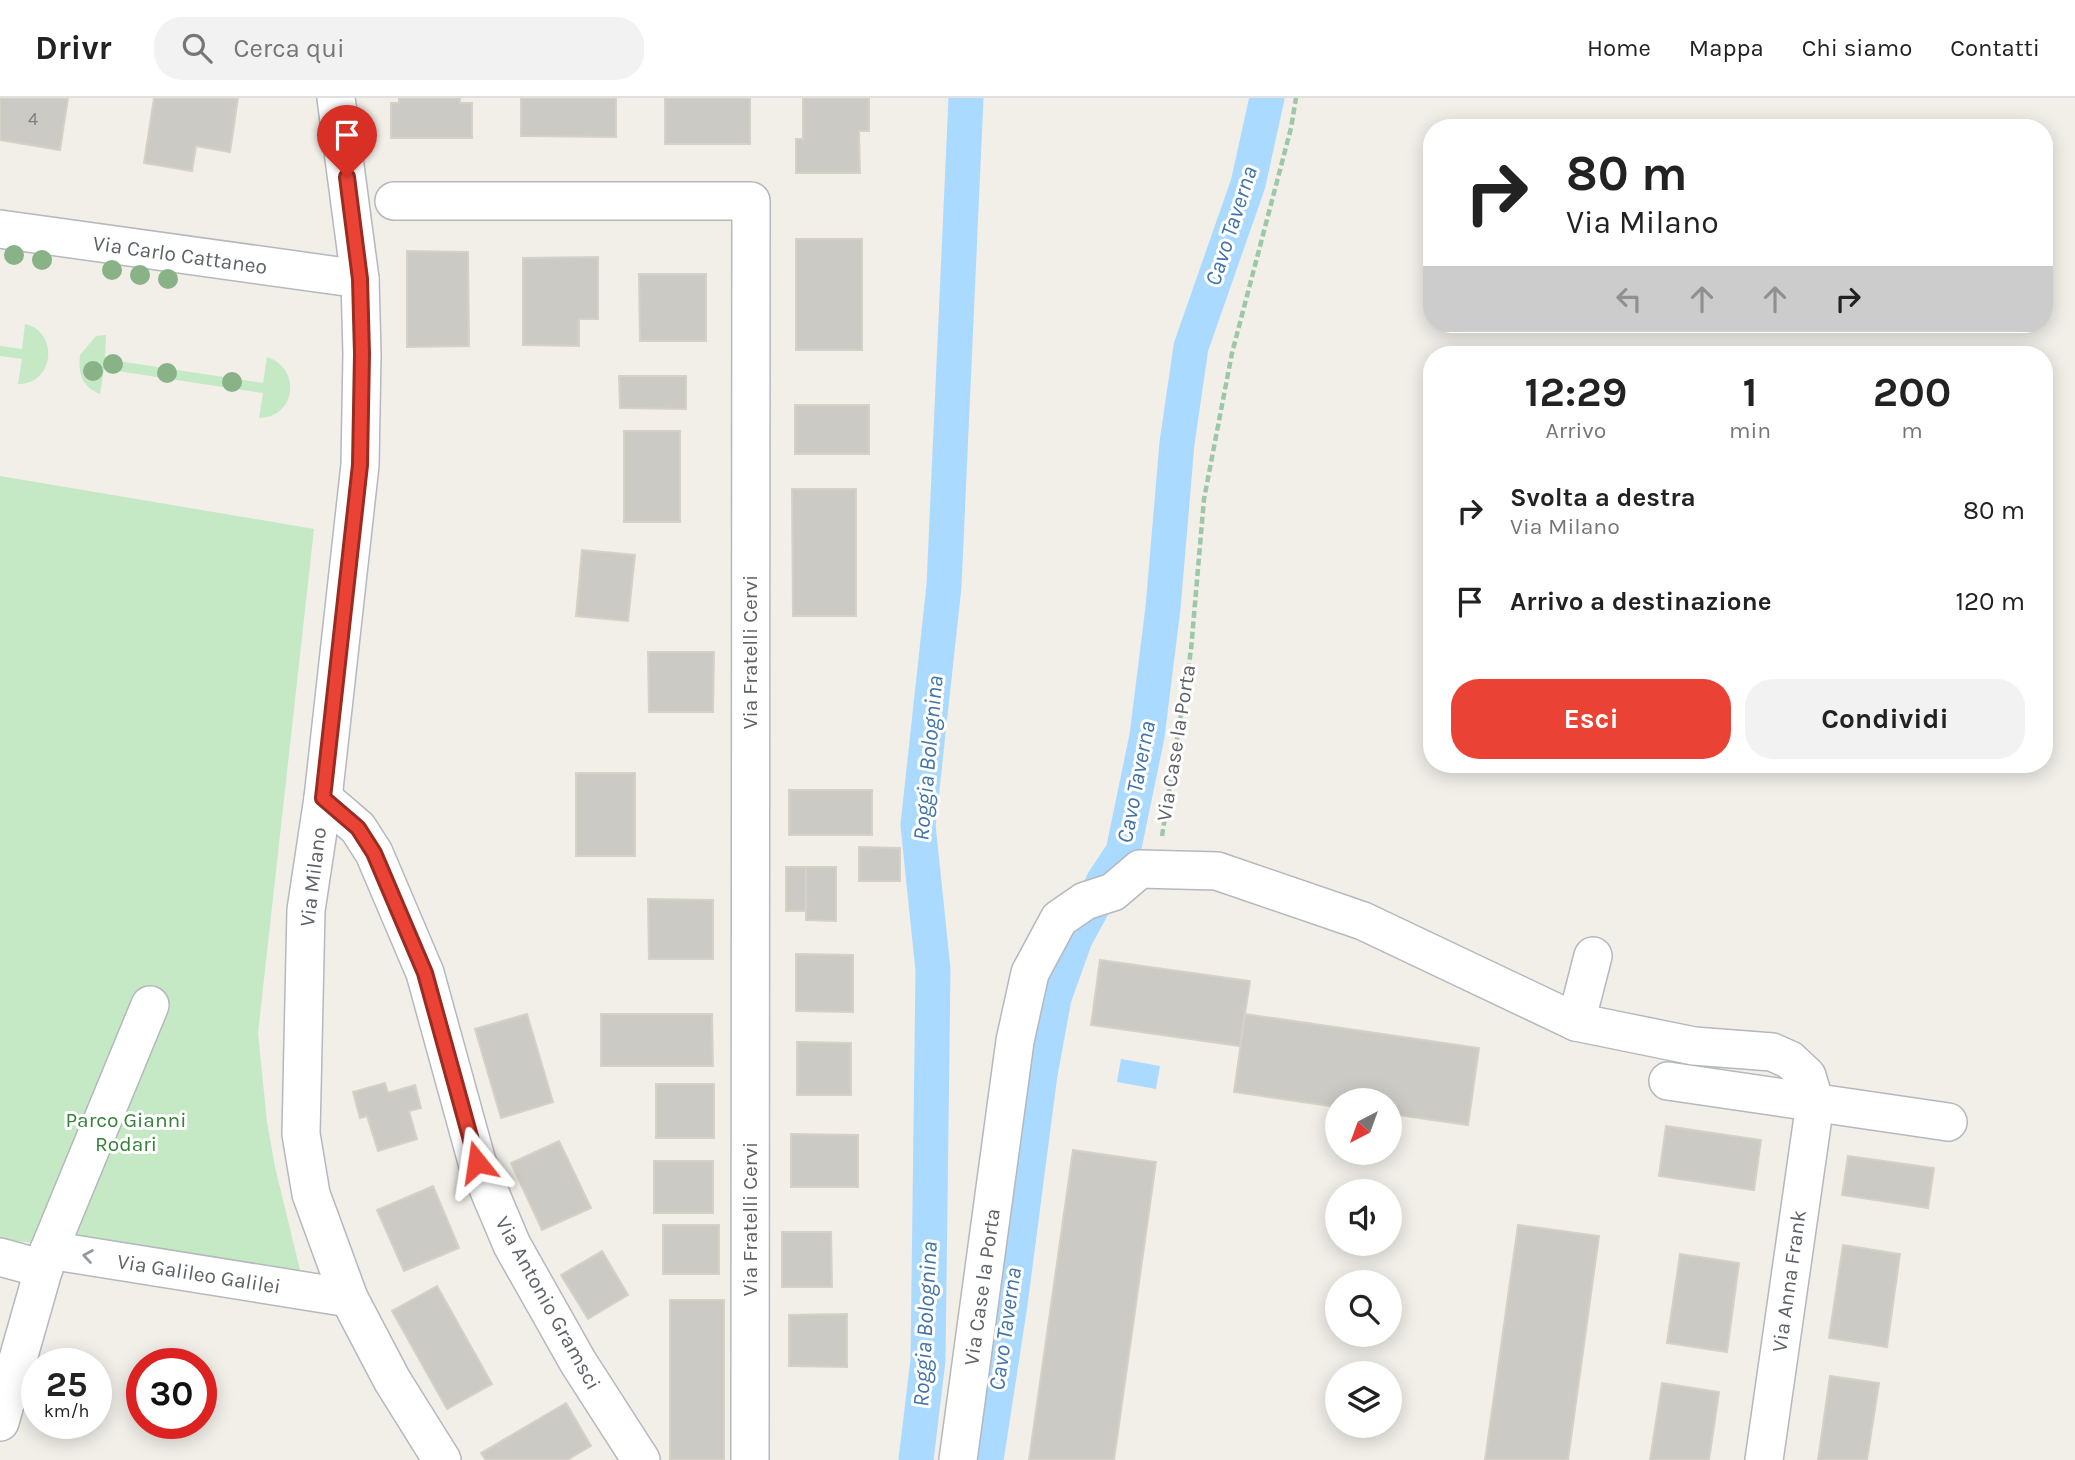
<!DOCTYPE html>
<html lang="it">
<head>
<meta charset="utf-8">
<style>
	:root { --surface:#fff; --page:#f2f2f2; --text:#222; --muted:#767676; --line:#e0e0e0; --accent:#ea4335 }
	body { margin:0; font-family:Karla,sans-serif; background:var(--page); color:var(--text); height:100vh; display:flex; flex-direction:column; font-size:26px; white-space:nowrap }
	* { box-sizing:border-box; margin:0 }
	p { font-size:23px; color:var(--muted) }
	.icon { flex:none; width:38px; height:38px; fill:none; stroke:currentColor; stroke-width:2; stroke-linecap:round; stroke-linejoin:round }
	.map { position:relative; flex:1; overflow:hidden }
	.drawer { position:absolute; left:1423px; top:248px; width:630px; height:427px; display:flex; flex-direction:column; background:var(--surface); border-radius:28px; box-shadow:0 4px 18px #0003 }
	.drawer>* { flex:none }
	.top-card { position:absolute; left:1423px; top:21px; width:630px; height:214px; border-radius:28px; box-shadow:0 4px 18px #0003; background:#fff; color:var(--text); overflow:hidden }
	.needle { width:46px; rotate:221deg }
	.buttons { position:absolute; left:1325px; top:990px; display:grid; gap:14px }
	.buttons a { display:grid; place-items:center; width:77px; height:77px; border-radius:50%; background:var(--surface); box-shadow:0 4px 18px #0003; font-size:35px }
	.speed { position:absolute; left:21px; top:1250px; display:flex; gap:14px; font-size:35px; font-weight:700; text-align:center }
	.speed>* { display:grid; place-content:center; width:91px; height:91px; border-radius:50%; background:var(--surface); box-shadow:0 4px 18px #0003; line-height:1 }
	.speed small { font-size:18px; font-weight:400 }
	.speed .limit { border:10px solid #d22; background:#fff; color:#111 }
	.pin { position:absolute; display:grid; place-items:center; width:60px; height:60px; color:#fff; margin:-72px -30px; border-radius:50% 50% 50% 0; rotate:-45deg; box-shadow:0 0 7px #0007 }
	.pin .icon { rotate:45deg }
	.me { position:absolute; width:77px; margin:-38px; rotate:345deg; stroke-linejoin:round; filter:drop-shadow(0 0 5px #0008) }
	.turn { display:flex; align-items:center; gap:24px; height:147px; padding:0 28px; font-size:32px }
	.turn .icon { width:91px; height:91px; stroke-width:2.5 }
	.turn b { display:block; font-size:49px; line-height:60px }
	.lanes { display:flex; align-items:center; height:66px; padding:0 28px; background:#0003; justify-content:center; gap:35px; direction:ltr }
	.lanes .off { opacity:.35 }
	.eta { display:flex; justify-content:space-evenly; align-items:center; height:119px; text-align:center }
	.eta b { font-size:42px; font-weight:700; line-height:49px }
	.cta { display:flex; gap:14px; margin-top:auto; padding:14px 28px }
	.cta a { flex:1; height:80px; border-radius:28px; background:var(--accent); color:#fff; font-size:28px; font-weight:700; line-height:80px; text-align:center }
	.cta a+a { background:var(--page); color:var(--text) }
	ul { padding:0; list-style:none }
	li { display:flex; align-items:center; gap:21px; height:91px; padding:0 28px }
	li div { flex:1 }
	li b { display:block; font-size:26px }
	li em { font-style:normal }
	header { display:flex; align-items:center; gap:42px; box-sizing:border-box; height:98px; padding:0 35px; background:var(--surface); border-bottom:2px solid var(--line) }
	header strong { font-size:33px }
	nav { display:flex; gap:38px; margin-inline-start:auto; font-size:24px }
	.search { width:490px; height:63px; background:var(--page); display:flex; align-items:center; gap:18px; box-sizing:border-box; padding:0 24px; border-radius:28px; color:var(--muted); font-size:26px }
	.map>svg:first-child { display:block }
	.green { fill:#c5e8c5 }
	.water { fill:#aadaff }
	.lines { fill:none; stroke-linecap:round; stroke-linejoin:round }
	.canal { stroke:#aadaff; stroke-width:35 }
	.building { fill:#cccac5; stroke:#d6d1c6; stroke-width:2 }
	.minor-casing { stroke:#b5b8bc; stroke-width:40 }
	.path { stroke:#9cc7a9; stroke-width:4.5; stroke-dasharray:7 3.5; stroke-linecap:butt }
	.minor { stroke:#fff; stroke-width:37 }
	.tree { fill:#89b387 }
	.oneway { stroke:#979a9d }
	.route-casing { stroke:#982c22; stroke-width:18 }
	.route { stroke:#ea4335; stroke-width:12 }
	.labels { text-anchor:middle; dominant-baseline:central; stroke-width:6; stroke-linejoin:round; paint-order:stroke }
	.number-label { font-size:18px; fill:#7a7d7f }
	.street-label { font-size:21px; fill:#5f6368; stroke:#fff }
	.park-label { font-size:21px; fill:#348238; stroke:#fff }
	.water-label { font-size:23px; font-style:italic; fill:#4174aa; stroke:#fff }
</style>
</head>
<body>
<header>
<strong>Drivr</strong>
<div class="search"><svg class="icon" aria-label="search" viewBox="0 0 24 24"><circle cx="10" cy="10" r="6"/><path d="M15 15l6 6"/></svg>Cerca qui</div>
<nav><a>Home</a><a>Mappa</a><a>Chi siamo</a><a>Contatti</a></nav>
</header>
<div class="map">
<svg width="2075" height="1362" viewBox="0 0 2075 1362">
	<rect width="100%" height="100%" fill="#f1efe8"/>
	<!-- green -->
	<g class="green">
		<path d="M25 226C60 234 54 287 18 286L22 261 0 258V248L22 251Z"/>
		<path d="M106 237 105 261 263 285 267 259C302 270 296 320 259 320L263 295 104 271 100 296C82 288 78 277 80 257L96 238Z"/>
		<polygon points="0,378 314,431 258,935 267,1024 275,1069 301,1176 0,1141"/>
	</g>
	<!-- water -->
	<polygon class="water" points="1121,961 1160,968 1156,991 1117,984"/>
	<g class="lines">
		<!-- canal -->
		<g class="canal">
			<polyline points="916,1362 928,1262 933,872 918,727 944,488 966,0"/>
			<polyline points="986,1362 1010,1206 1040,976 1054,900 1075,841 1094,806 1103,784 1123,754 1147,638 1163,510 1177,345 1191,249 1248,86 1267,0"/>
		</g>
	</g>
	<!-- building -->
	<g class="building">
		<polygon points="0,0 68,0 60,52 0,42"/>
		<polygon points="154,0 238,0 230,54 196,48 192,73 144,65"/>
		<polygon points="399,0 460,0 460,5 472,5 472,40 391,40 391,5 399,5"/>
		<polygon points="521,0 616,0 616,39 521,38"/>
		<rect x="665" y="0" width="85" height="46"/>
		<polygon points="803,0 869,0 869,33 859,33 860,75 796,75 796,41 803,41"/>
		<rect x="796" y="141" width="66" height="111"/>
		<polygon points="407,153 468,154 469,248 407,249"/>
		<polygon points="598,159 598,221 579,221 579,248 523,247 523,160"/>
		<polygon points="639,176 706,176 706,243 640,243"/>
		<polygon points="619,278 686,278 686,311 620,310"/>
		<rect x="795" y="307" width="74" height="49"/>
		<rect x="624" y="333" width="56" height="91"/>
		<polygon points="792,391 856,391 856,518 793,518"/>
		<polygon points="582,452 635,457 628,523 576,518"/>
		<polygon points="648,554 714,554 713,614 649,614"/>
		<rect x="576" y="675" width="59" height="83"/>
		<rect x="789" y="692" width="83" height="45"/>
		<polygon points="859,749 900,750 900,783 859,783"/>
		<rect x="786" y="769" width="20" height="44"/>
		<polygon points="806,769 836,769 836,823 806,822"/>
		<polygon points="648,801 713,802 713,861 649,861"/>
		<polygon points="796,856 853,857 853,914 796,913"/>
		<polygon points="1100,862 1250,883 1240,948 1091,927"/>
		<polygon points="527,916 553,1004 501,1020 475,931"/>
		<polygon points="601,916 712,916 713,968 601,968"/>
		<polygon points="1245,916 1479,950 1468,1027 1390,1016 1390,1003 1337,1003 1337,1009 1234,994"/>
		<polygon points="797,944 851,945 851,997 797,997"/>
		<polygon points="385,985 388,995 415,987 421,1010 409,1013 417,1041 378,1053 367,1018 360,1020 353,994"/>
		<rect x="656" y="986" width="58" height="54"/>
		<polygon points="1666,1028 1761,1042 1754,1092 1659,1078"/>
		<polygon points="791,1036 858,1037 858,1089 791,1089"/>
		<polygon points="559,1043 591,1110 542,1132 511,1065"/>
		<polygon points="1073,1052 1156,1064 1114,1362 1029,1362"/>
		<polygon points="1848,1058 1934,1070 1928,1110 1842,1097"/>
		<rect x="654" y="1063" width="59" height="52"/>
		<polygon points="433,1088 459,1150 404,1173 377,1112"/>
		<rect x="663" y="1127" width="56" height="49"/>
		<polygon points="1518,1127 1599,1138 1568,1362 1485,1362"/>
		<polygon points="782,1134 831,1134 832,1189 782,1189"/>
		<polygon points="1843,1147 1900,1156 1887,1249 1829,1240"/>
		<polygon points="602,1153 628,1197 588,1221 561,1177"/>
		<polygon points="1680,1156 1739,1165 1727,1254 1667,1245"/>
		<polygon points="437,1188 492,1286 447,1311 392,1213"/>
		<rect x="670" y="1202" width="54" height="160"/>
		<polygon points="847,1216 847,1269 789,1268 789,1217"/>
		<polygon points="1830,1278 1879,1285 1867,1362 1818,1362"/>
		<polygon points="1662,1285 1719,1294 1709,1362 1650,1362"/>
		<polygon points="566,1305 591,1348 567,1362 486,1362 481,1355"/>
	</g>
	<g class="lines">
		<!-- minor casing -->
		<g class="minor-casing">
			<g id="minor">
				<polyline points="336,0 360,181 362,256 360,367 323,700 306,812 301,1036 311,1096 349,1200 392,1282 442,1362"/>
				<polyline points="394,103 751,103 750,1362"/>
				<polyline points="0,131 360,181"/>
				<polyline points="323,700 358,730 374,755 425,875 477,1064 512,1147 578,1264 641,1362"/>
				<polyline points="1576,924 1593,858"/>
				<polyline points="1668,983 1948,1024"/>
				<polyline points="49,1152 349,1200"/>
				<polyline points="0,1159 44,1171"/>
				<polyline points="0,1324 49,1152 150,907"/>
				<polyline points="958,1362 1015,943 1030,875 1059,821 1085,803 1113,794 1140,771 1217,773 1363,823 1576,924 1694,948 1772,954 1790,962 1807,978 1815,1005 1764,1362"/>
			</g>
		</g>
		<!-- path -->
		<polyline class="path" points="1162,738 1191,552 1204,401 1232,255 1291,30 1296,0"/>
		<!-- minor -->
		<use href="#minor" class="minor"/>
	</g>
	<!-- trees -->
	<g class="tree">
		<circle cx="14" cy="157" r="10"/>
		<circle cx="42" cy="162" r="10"/>
		<circle cx="112" cy="172" r="10"/>
		<circle cx="140" cy="177" r="10"/>
		<circle cx="168" cy="181" r="10"/>
		<circle cx="113" cy="266" r="10"/>
		<circle cx="93" cy="273" r="10"/>
		<circle cx="167" cy="275" r="10"/>
		<circle cx="232" cy="284" r="10"/>
	</g>
	<!-- one-way arrows -->
	<defs><path id="oneway-chevron" d="M-2-3.5L2.5 0L-2 3.5" fill="none" stroke-width="1.6" stroke-linecap="round" stroke-linejoin="round" transform="scale(1.75)"/></defs>
	<use class="oneway" href="#oneway-chevron" transform="translate(88 1158) rotate(-171)"/>
	<g class="lines">
		<!-- route casing -->
		<g class="route-casing">
			<polyline id="route" points="347,79 360,181 362,256 360,367 323,700 358,730 374,755 425,875 477,1064"/>
		</g>
		<!-- route -->
		<use href="#route" class="route"/>
	</g>
	<g class="labels">
		<!-- number labels -->
		<g class="number-label">
			<text x="33" y="21">4</text>
		</g>
		<!-- street labels -->
		<g class="street-label">
			<text transform="translate(180 157) rotate(8)">Via Carlo Cattaneo</text>
			<text transform="translate(750 554) rotate(-90)">Via Fratelli Cervi</text>
			<text transform="translate(1176 645) rotate(-81)">Via Case la Porta</text>
			<text transform="translate(313 779) rotate(-83)">Via Milano</text>
			<text transform="translate(750 1121) rotate(-90)">Via Fratelli Cervi</text>
			<text transform="translate(199 1176) rotate(9)">Via Galileo Galilei</text>
			<text transform="translate(1789 1183) rotate(-82)">Via Anna Frank</text>
			<text transform="translate(982 1189) rotate(-82)">Via Case la Porta</text>
			<text transform="translate(548 1205) rotate(61)">Via Antonio Gramsci</text>
		</g>
		<!-- park labels -->
		<g class="park-label">
			<text x="126" y="1022">Parco Gianni<tspan x="126" dy="24">Rodari</tspan></text>
		</g>
		<!-- water labels -->
		<g class="water-label">
			<text transform="translate(1231 128) rotate(-72)">Cavo Taverna</text>
			<text transform="translate(928 660) rotate(-85)">Roggia Bolognina</text>
			<text transform="translate(1136 684) rotate(-79)">Cavo Taverna</text>
			<text transform="translate(925 1226) rotate(-87)">Roggia Bolognina</text>
			<text transform="translate(1005 1231) rotate(-82)">Cavo Taverna</text>
		</g>
	</g>
</svg>
<div class="buttons">
<a><svg class="needle" viewBox="-14 -14 28 28"><path d="M0-13l5 13h-10z" fill="#e53935"/><path d="M0 13l5-13h-10z" fill="#767676"/></svg></a>
<a><svg class="icon" aria-label="sound" viewBox="0 0 24 24"><path d="M4 9h4l5-4v14l-5-4H4zM17 9q2 3 0 6"/></svg></a>
<a><svg class="icon" aria-label="search" viewBox="0 0 24 24"><circle cx="10" cy="10" r="6"/><path d="M15 15l6 6"/></svg></a>
<a><svg class="icon" aria-label="layers" viewBox="0 0 24 24"><path d="M12 4l9 5-9 5-9-5zM3 14l9 5 9-5"/></svg></a>
</div>
<div class="speed"><div>25<small>km/h</small></div><div class="limit">30</div></div>
<div class="pin" style="left:347px;top:79px;background:#d93025"><svg class="icon" aria-label="arrive" viewBox="0 0 24 24"><path d="M6 21V4h12l-3 4 3 4H6"/></svg></div>
<svg class="me" style="left:477px;top:1064px" viewBox="-20 -20 40 40"><path d="M0-17L14 15 0 8-14 15z" fill="#ea4335" stroke="#fff" stroke-width="4"/></svg>
<div class="top-card">
<div class="turn"><svg class="icon" aria-label="right" viewBox="0 0 24 24"><path d="M7 20v-9h11M14 6l5 5-5 5"/></svg><div><b>80 m</b>Via Milano</div></div>
<div class="lanes"><svg class="icon off" aria-label="left" viewBox="0 0 24 24"><path d="M17 20v-9H6M10 6l-5 5 5 5"/></svg><svg class="icon off" aria-label="ahead" viewBox="0 0 24 24"><path d="M12 20V5M6 11l6-6 6 6"/></svg><svg class="icon off" aria-label="ahead" viewBox="0 0 24 24"><path d="M12 20V5M6 11l6-6 6 6"/></svg><svg class="icon" aria-label="right" viewBox="0 0 24 24"><path d="M7 20v-9h11M14 6l5 5-5 5"/></svg></div>
</div>
<section class="drawer">
<div class="eta">
<div><b>12:29</b><p>Arrivo</p></div>
<div><b>1</b><p>min</p></div>
<div><b>200</b><p>m</p></div>
</div>
<ul>
<li><svg class="icon" aria-label="right" viewBox="0 0 24 24"><path d="M7 20v-9h11M14 6l5 5-5 5"/></svg><div><b>Svolta a destra</b><p>Via Milano</p></div><em>80 m</em></li>
<li><svg class="icon" aria-label="arrive" viewBox="0 0 24 24"><path d="M6 21V4h12l-3 4 3 4H6"/></svg><div><b>Arrivo a destinazione</b></div><em>120 m</em></li>
</ul>
<div class="cta"><a>Esci</a><a>Condividi</a></div>
</section>
</div>
</body>
</html>
